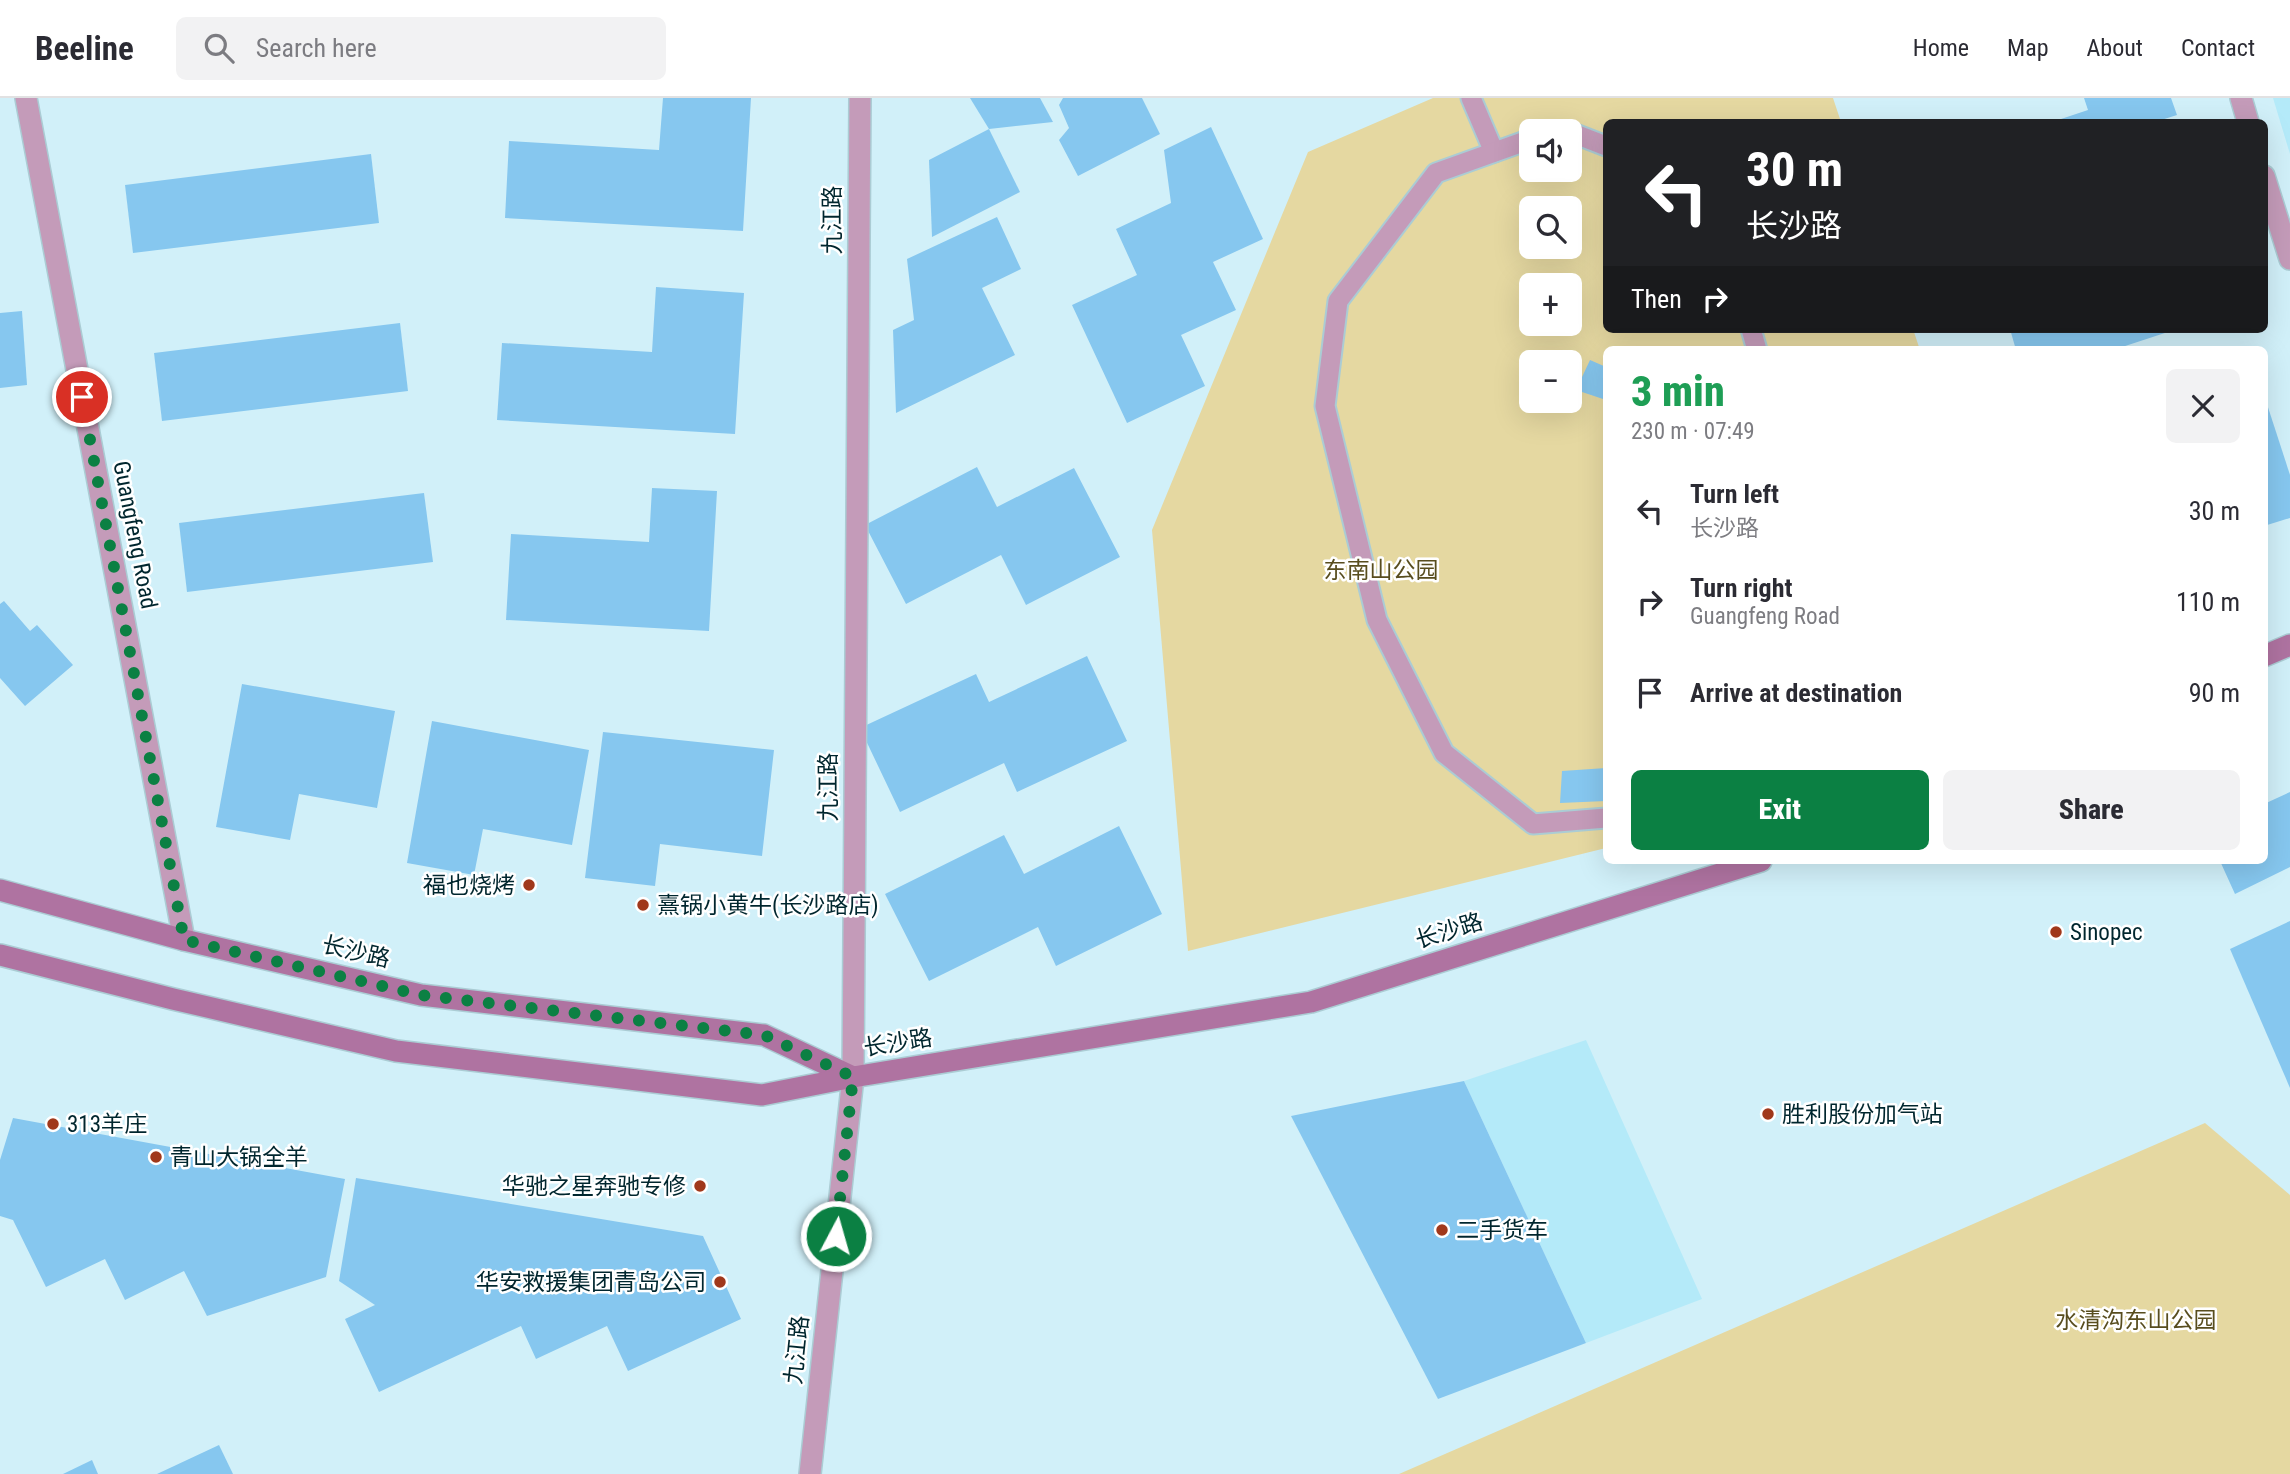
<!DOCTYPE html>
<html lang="en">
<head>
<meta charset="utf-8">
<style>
	:root { --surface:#fff; --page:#f2f2f3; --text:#2b2b33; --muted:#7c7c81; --line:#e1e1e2; --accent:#0b8043 }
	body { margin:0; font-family:"Roboto Condensed","Noto Sans SC",sans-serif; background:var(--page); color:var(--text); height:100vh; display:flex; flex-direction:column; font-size:26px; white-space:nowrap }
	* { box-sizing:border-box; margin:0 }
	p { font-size:23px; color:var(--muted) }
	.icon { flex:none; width:38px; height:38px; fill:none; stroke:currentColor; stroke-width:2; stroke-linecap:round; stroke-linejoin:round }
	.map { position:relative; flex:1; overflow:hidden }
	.drawer { position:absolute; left:1603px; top:248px; width:665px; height:518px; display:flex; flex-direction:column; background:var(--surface); border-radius:10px; box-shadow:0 7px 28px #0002 }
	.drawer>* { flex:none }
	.banner { position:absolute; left:1603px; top:21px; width:665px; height:214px; border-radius:10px; box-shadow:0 7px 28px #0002; background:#202124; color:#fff; overflow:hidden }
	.tools { position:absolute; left:1519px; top:21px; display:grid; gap:14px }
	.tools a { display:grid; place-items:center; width:63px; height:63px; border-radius:10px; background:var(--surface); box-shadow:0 7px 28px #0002; font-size:35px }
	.pin { position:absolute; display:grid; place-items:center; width:60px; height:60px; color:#fff; margin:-30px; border:4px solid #fff; border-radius:50%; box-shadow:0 2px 7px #0007 }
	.me { position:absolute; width:77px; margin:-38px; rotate:6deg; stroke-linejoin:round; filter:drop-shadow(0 0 5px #0008) }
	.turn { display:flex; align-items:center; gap:24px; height:147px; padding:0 28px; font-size:32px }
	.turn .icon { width:91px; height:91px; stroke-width:2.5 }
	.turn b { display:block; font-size:49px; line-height:60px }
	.then { display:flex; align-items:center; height:66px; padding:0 28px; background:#0003; gap:14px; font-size:26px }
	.round { display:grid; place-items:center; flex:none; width:74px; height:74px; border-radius:10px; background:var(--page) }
	.headline { display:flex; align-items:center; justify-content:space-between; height:119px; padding:0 28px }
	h1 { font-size:42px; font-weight:800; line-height:52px; color:#1e9e55 }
	.cta { display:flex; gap:14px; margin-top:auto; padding:14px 28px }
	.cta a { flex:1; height:80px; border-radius:10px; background:var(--accent); color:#fff; font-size:28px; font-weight:800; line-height:80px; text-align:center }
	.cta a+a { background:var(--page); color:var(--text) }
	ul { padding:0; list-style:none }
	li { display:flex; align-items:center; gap:21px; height:91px; padding:0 28px }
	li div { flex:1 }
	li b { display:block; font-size:26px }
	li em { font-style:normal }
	header { display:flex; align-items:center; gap:42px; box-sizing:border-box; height:98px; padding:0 35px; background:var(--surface); border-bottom:2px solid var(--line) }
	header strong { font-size:33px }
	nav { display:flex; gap:38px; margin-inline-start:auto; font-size:24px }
	.search { width:490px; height:63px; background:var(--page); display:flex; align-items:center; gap:18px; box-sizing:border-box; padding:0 24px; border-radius:10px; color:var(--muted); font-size:26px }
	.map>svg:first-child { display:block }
	.built { fill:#b4eaf9 }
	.green { fill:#e5d8a1; fill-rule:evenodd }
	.building { fill:#86c7ef }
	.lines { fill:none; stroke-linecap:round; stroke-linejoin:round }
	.service-casing { stroke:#abccd4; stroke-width:23 }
	.minor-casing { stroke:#abccd4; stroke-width:24 }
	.tertiary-casing { stroke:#abccd4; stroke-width:24 }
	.secondary-casing { stroke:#abccd4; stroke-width:24 }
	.service { stroke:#c49bb9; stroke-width:19 }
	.minor { stroke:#c49bb9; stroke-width:21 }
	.tertiary { stroke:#c49bb9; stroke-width:21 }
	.secondary { stroke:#af73a1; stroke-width:21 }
	.route { stroke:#0b8043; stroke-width:12; stroke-dasharray:0 21.6 }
	.poi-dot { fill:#a0381b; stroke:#fff; stroke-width:2.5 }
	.labels { text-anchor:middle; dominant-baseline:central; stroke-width:5; stroke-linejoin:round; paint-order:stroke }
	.street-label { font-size:23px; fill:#00262e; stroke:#fff }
	.park-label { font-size:23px; fill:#584d1e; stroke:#fff }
	.poi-label { font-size:23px; fill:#00262e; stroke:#fff; text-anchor:start }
</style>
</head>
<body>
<header>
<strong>Beeline</strong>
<div class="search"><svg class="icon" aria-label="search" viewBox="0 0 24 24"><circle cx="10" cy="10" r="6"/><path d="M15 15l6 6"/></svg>Search here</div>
<nav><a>Home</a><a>Map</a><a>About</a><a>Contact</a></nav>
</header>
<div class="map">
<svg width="2290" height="1376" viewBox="0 0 2290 1376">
	<rect width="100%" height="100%" fill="#d1f0f9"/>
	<!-- built -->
	<g class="built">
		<polygon points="2273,0 2290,0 2290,56"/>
		<polygon points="1586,942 1702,1201 1586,1245 1464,983"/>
	</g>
	<!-- green -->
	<g class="green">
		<path d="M1433 0H1833L1841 24H1606V231H1913L1920 252H1606V750L1188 853 1152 432 1308 54ZM1531 33H1570V72H1531ZM1531 110H1570V149H1531ZM1531 187H1570V226H1531ZM1531 264H1570V303H1531Z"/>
		<polygon points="2205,1025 2290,1097 2290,1376 1399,1376"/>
	</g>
	<!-- building -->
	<g class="building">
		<polygon points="663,0 751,0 743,133 505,120 509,43 659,52"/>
		<polygon points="970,0 1040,0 1053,24 989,31"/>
		<polygon points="1063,0 1142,0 1160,36 1078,78 1059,42 1069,30 1059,7"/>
		<polygon points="2084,0 2171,0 2177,17 2155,24 2052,24 2088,12"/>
		<polygon points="1211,29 1263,141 1213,164 1236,212 1181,237 1205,288 1127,325 1072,207 1137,177 1116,131 1171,105 1164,52"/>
		<polygon points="989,31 1020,94 932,139 929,62"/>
		<polygon points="371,56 379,125 133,155 125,87"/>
		<polygon points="997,119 1021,171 982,190 1015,257 896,315 893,232 914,222 907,161"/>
		<polygon points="656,189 744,195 735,336 497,322 502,245 652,254"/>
		<polygon points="22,213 27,287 0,290 0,215"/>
		<polygon points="400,225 408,293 162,323 154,255"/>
		<polygon points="2010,231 2174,231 2174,232 2113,252 2016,252"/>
		<polygon points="1590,262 1606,269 1606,302 1576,292"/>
		<polygon points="2264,297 2290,377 2290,420 2264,428"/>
		<polygon points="977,369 997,409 1074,370 1120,459 1026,507 1001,457 906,506 865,427"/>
		<polygon points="652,390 717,393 709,533 506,522 511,436 649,444"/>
		<polygon points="424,395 433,464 187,494 179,425"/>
		<polygon points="4,503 30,533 37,527 73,567 25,608 0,580 0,506"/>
		<polygon points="1087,558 1127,643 1017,694 1004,665 900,714 860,630 976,576 989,604"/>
		<polygon points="242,586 395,613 377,710 299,696 290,742 216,729"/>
		<polygon points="432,623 589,652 572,747 483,731 474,777 407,765"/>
		<polygon points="603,634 774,652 762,758 660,746 655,788 585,780"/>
		<polygon points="1606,670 1606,703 1560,705 1562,673"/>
		<polygon points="2290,694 2290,769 2235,796 2220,763 2264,763 2264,706"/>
		<polygon points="1119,728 1162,816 1056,868 1038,829 929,883 885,796 1004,737 1024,776"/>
		<polygon points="2290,823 2290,990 2230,851"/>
		<polygon points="1464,983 1586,1245 1438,1301 1291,1018"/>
		<polygon points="13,1020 345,1081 326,1179 207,1218 184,1173 125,1202 105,1161 46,1189 13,1122 0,1118 0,1062"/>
		<polygon points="356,1080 703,1138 741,1221 628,1273 607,1228 536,1261 521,1228 379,1294 345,1221 375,1207 339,1183"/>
		<polygon points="219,1347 233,1376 157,1376"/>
		<polygon points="92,1362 98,1376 63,1376"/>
	</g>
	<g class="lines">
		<!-- service casing -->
		<g class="service-casing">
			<g id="service">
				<polyline points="1471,0 1494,54"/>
				<polyline points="1570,34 1606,48"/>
				<polyline points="1531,41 1436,75 1338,203 1325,308 1377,522 1444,655 1533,726 1606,720"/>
				<polyline points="1751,231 1757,252"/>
			</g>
		</g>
		<!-- minor casing -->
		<g class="minor-casing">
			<polyline id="minor" points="26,0 184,842"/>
		</g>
		<!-- tertiary casing -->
		<g class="tertiary-casing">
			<g id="tertiary">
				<polyline points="2241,0 2248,24"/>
				<polyline points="2264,78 2290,161"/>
				<polyline points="810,1376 853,979 860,0"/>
			</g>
		</g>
		<!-- secondary casing -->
		<g class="secondary-casing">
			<g id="secondary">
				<polyline points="2264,558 2290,547"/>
				<polyline points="0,792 184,842 421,897 764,937 853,979"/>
				<polyline points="0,857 173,901 396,953 762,997 853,979 1311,904 1761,763"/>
			</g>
		</g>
		<!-- service -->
		<use href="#service" class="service"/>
		<!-- minor -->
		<use href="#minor" class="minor"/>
		<!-- tertiary -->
		<use href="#tertiary" class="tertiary"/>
		<!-- secondary -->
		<use href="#secondary" class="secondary"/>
	</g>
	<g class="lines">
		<!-- route -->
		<polyline class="route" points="82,299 184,842 421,897 764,937 853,979 836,1138"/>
	</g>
	<!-- markers -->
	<g class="poi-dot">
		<circle cx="529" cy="787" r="7"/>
		<circle cx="643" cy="807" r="7"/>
		<circle cx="2056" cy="834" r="7"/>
		<circle cx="1768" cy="1016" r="7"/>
		<circle cx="53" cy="1026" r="7"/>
		<circle cx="156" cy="1059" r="7"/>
		<circle cx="700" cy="1088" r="7"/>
		<circle cx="1442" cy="1132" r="7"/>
		<circle cx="720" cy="1184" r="7"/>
	</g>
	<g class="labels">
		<!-- street labels -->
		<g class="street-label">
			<text transform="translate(832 122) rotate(-90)">九江路</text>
			<text transform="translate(135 437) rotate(79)">Guangfeng Road</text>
			<text transform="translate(828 689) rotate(-90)">九江路</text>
			<text transform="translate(1449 833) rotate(-17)">长沙路</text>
			<text transform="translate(356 854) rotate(13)">长沙路</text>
			<text transform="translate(898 945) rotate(-9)">长沙路</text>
			<text transform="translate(797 1252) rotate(-84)">九江路</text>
		</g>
		<!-- park labels -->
		<g class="park-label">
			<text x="1381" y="472">东南山公园</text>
			<text x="2136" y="1222">水清沟东山公园</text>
		</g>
		<!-- poi labels -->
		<g class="poi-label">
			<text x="515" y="787" text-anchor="end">福也烧烤</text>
			<text x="657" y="807">熹锅小黄牛(长沙路店)</text>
			<text x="2070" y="834">Sinopec</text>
			<text x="1782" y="1016">胜利股份加气站</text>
			<text x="67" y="1026">313羊庄</text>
			<text x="170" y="1059">青山大锅全羊</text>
			<text x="686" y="1088" text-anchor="end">华驰之星奔驰专修</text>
			<text x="1456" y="1132">二手货车</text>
			<text x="706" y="1184" text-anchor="end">华安救援集团青岛公司</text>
		</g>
	</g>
</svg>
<div class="tools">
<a><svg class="icon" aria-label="sound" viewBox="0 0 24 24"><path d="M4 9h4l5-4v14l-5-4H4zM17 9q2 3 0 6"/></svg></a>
<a><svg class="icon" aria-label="search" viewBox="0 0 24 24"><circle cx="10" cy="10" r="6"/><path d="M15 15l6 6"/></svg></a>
<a>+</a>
<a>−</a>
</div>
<div class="pin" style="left:82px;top:299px;background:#d93025"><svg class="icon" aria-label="arrive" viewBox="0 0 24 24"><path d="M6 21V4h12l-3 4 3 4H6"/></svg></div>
<svg class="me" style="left:836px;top:1138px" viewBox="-20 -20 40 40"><circle r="17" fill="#0b8043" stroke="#fff" stroke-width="3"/><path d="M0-11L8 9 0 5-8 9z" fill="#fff"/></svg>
<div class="banner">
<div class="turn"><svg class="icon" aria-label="left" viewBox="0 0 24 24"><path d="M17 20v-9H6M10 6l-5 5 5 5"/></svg><div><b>30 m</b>长沙路</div></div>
<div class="then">Then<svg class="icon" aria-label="right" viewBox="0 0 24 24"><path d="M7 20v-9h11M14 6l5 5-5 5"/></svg></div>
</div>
<section class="drawer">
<div class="headline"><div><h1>3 min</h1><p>230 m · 07:49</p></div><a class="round"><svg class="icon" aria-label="close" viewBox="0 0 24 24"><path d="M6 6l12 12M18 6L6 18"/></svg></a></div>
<ul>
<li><svg class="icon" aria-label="left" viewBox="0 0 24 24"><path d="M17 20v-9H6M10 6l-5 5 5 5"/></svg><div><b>Turn left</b><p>长沙路</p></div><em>30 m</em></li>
<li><svg class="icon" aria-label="right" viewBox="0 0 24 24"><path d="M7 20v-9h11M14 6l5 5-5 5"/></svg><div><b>Turn right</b><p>Guangfeng Road</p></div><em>110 m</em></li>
<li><svg class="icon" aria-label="arrive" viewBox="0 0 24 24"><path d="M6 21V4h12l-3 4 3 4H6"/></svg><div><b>Arrive at destination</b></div><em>90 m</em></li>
</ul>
<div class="cta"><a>Exit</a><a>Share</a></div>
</section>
</div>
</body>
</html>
